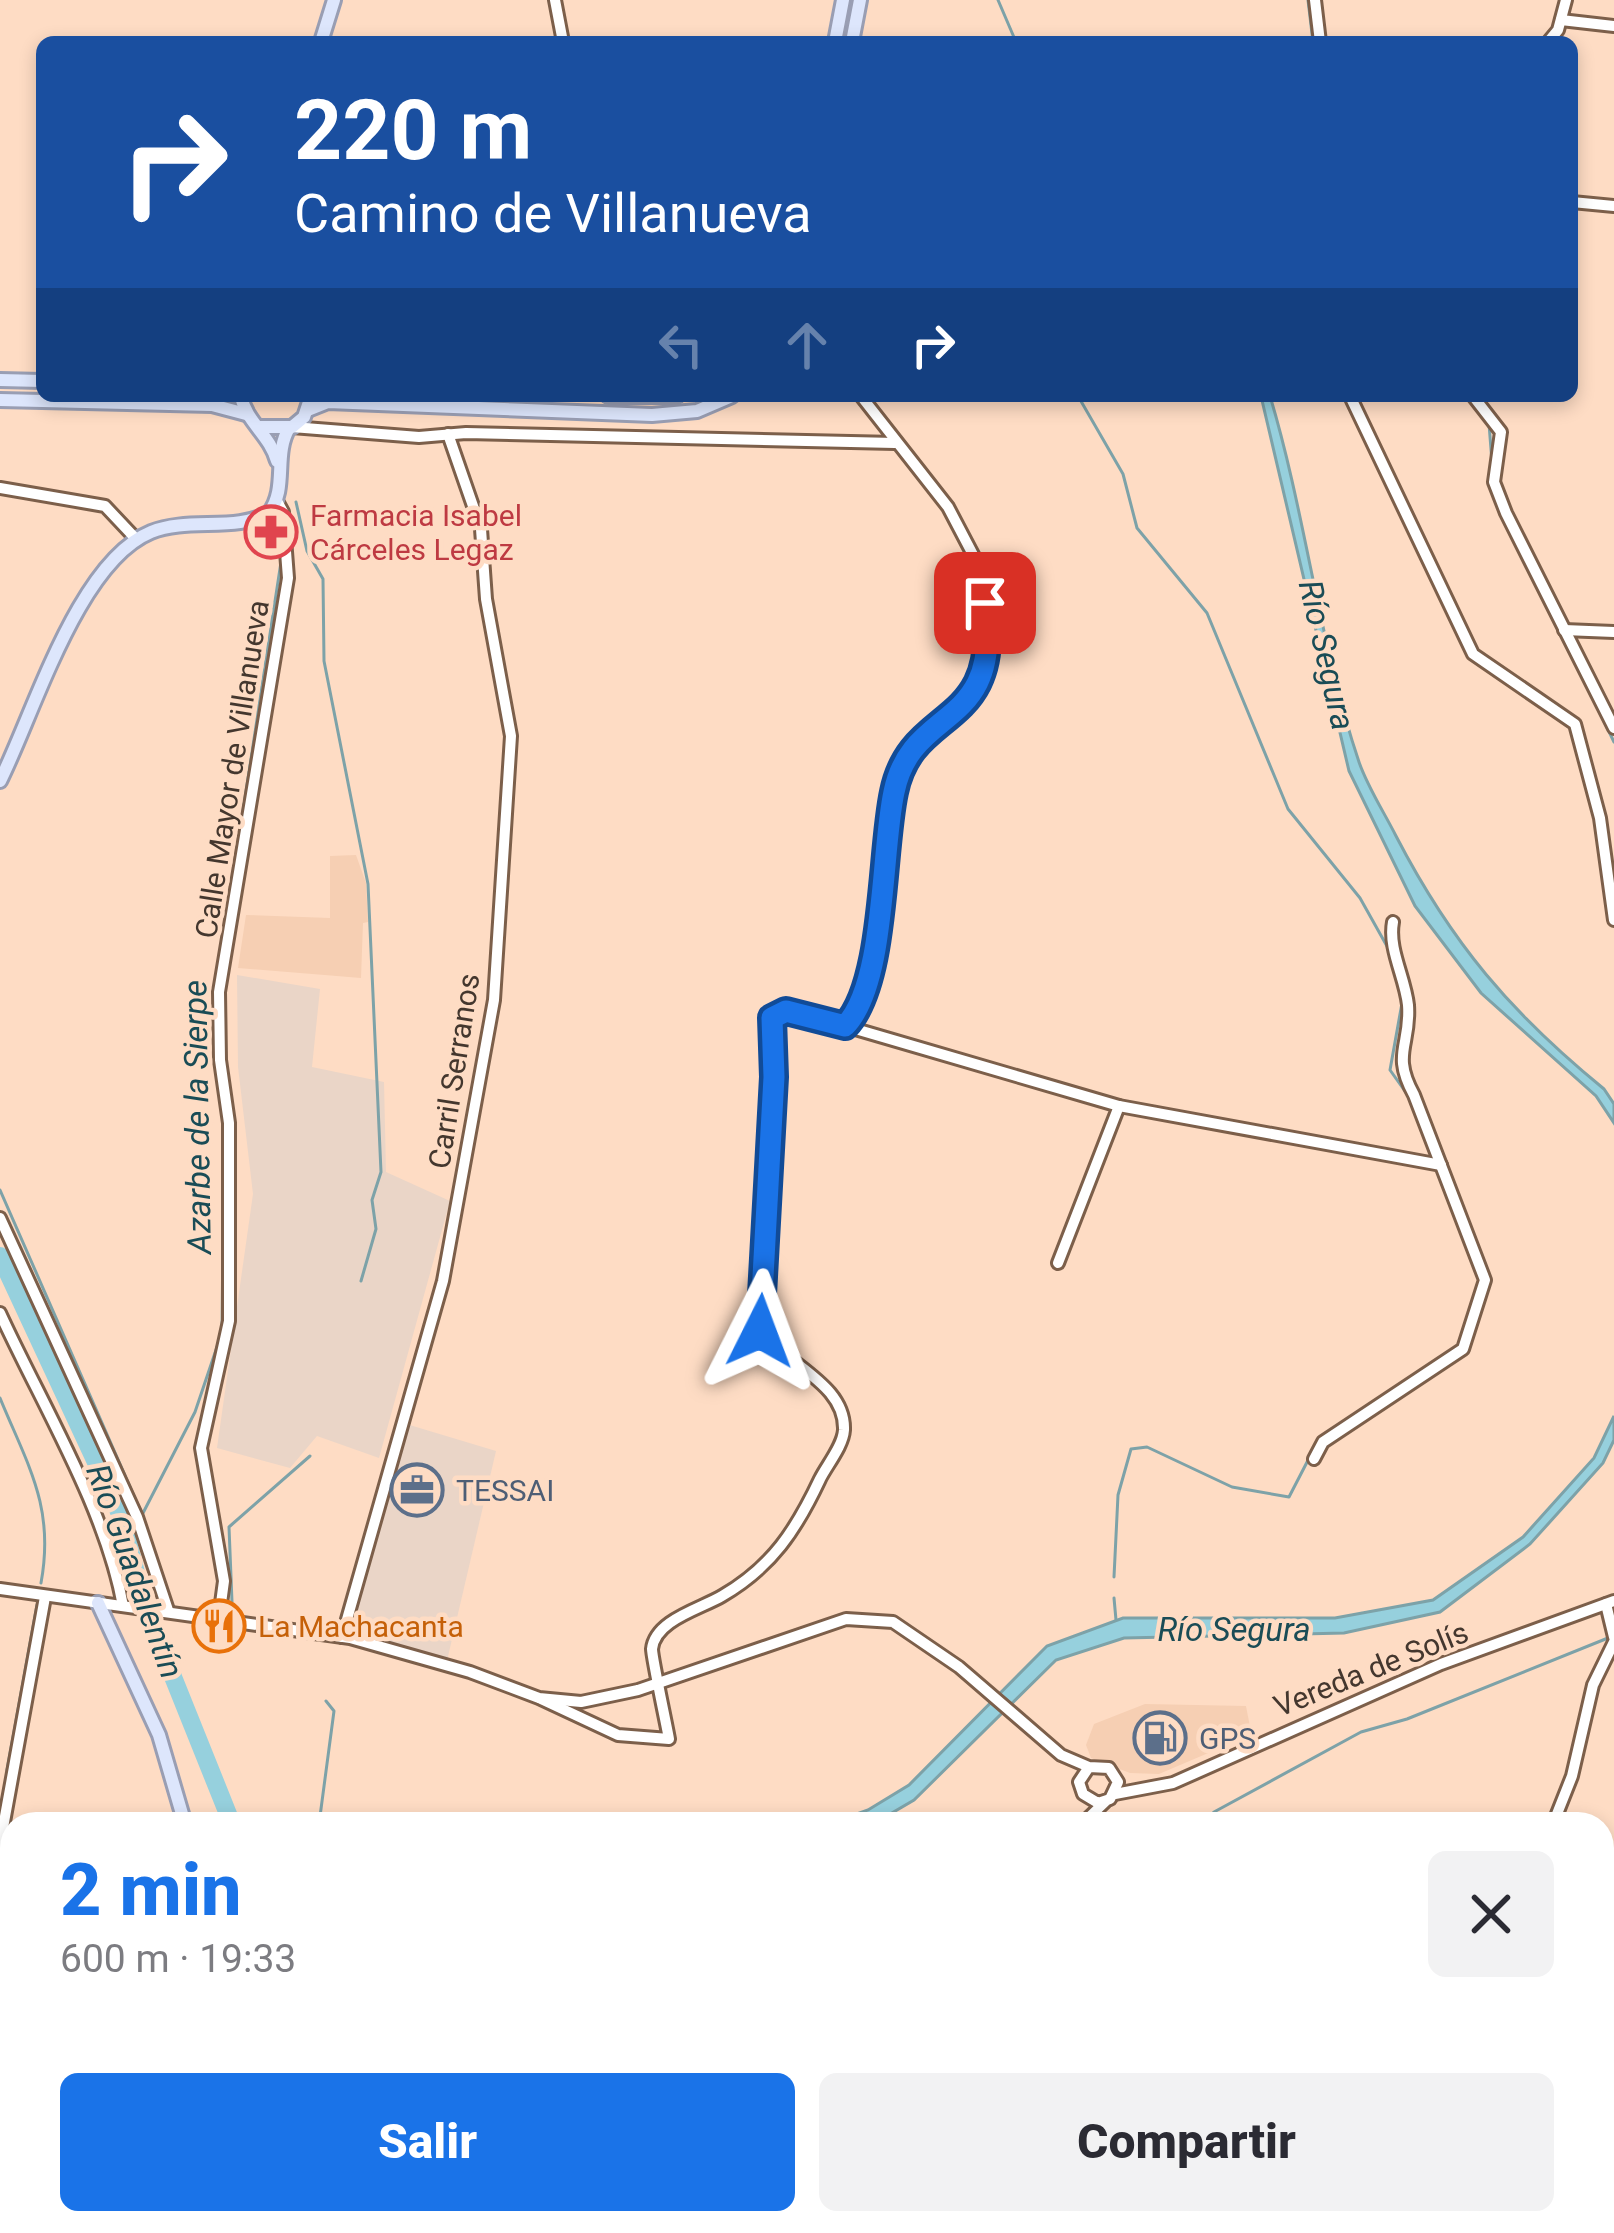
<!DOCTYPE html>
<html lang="es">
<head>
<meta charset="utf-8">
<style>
	:root { --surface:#fff; --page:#f2f2f3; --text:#2b2b33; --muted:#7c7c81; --accent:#1a73e8 }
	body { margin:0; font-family:Roboto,sans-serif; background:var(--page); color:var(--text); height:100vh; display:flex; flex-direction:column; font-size:45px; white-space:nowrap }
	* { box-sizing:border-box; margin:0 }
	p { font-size:39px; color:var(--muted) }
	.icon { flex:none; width:66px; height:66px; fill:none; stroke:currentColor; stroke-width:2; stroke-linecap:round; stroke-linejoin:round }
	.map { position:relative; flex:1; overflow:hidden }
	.panel { position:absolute; left:0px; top:1812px; width:1614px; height:423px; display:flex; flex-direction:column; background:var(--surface); border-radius:36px 36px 0 0; box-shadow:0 6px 18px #0003 }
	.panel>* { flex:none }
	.top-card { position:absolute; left:36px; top:36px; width:1542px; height:366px; border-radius:18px; box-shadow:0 6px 18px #0003; background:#1a4fa0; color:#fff; overflow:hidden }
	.pin { position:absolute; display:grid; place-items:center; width:102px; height:102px; color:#fff; margin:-51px; border-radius:24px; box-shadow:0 6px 18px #0006 }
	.me { position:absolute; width:132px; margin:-66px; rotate:3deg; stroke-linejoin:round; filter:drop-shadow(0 0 9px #0008) }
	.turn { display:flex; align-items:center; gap:42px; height:252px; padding:0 60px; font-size:54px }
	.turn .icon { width:156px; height:156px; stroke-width:2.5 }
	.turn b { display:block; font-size:84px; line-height:102px }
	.lanes { display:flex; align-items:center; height:114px; padding:0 60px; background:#0003; justify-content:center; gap:60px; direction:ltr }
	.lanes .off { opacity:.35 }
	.round { display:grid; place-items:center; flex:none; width:126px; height:126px; border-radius:18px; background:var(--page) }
	.head { display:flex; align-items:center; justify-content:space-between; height:204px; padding:0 60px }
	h1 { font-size:72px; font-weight:800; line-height:90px; color:var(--accent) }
	.action { display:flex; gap:24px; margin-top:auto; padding:24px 60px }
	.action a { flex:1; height:138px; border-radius:18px; background:var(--accent); color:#fff; font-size:48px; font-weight:800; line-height:138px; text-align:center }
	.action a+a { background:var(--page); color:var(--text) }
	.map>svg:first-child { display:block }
	.built { fill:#f6cfb3 }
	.industrial { fill:#ead5c7 }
	.water { fill:#96d0dd; stroke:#7da2a8; stroke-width:3 }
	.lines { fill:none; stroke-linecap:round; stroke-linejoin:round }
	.stream { stroke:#7da2a8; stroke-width:3 }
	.river { stroke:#96d0dd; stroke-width:18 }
	.minor-casing { stroke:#7c5f4a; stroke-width:16 }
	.major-casing { stroke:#999eb3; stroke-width:18 }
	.minor { stroke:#fff; stroke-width:10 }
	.major { stroke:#dde6fc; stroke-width:12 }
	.route-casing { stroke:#114b97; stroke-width:30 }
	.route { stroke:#1a73e8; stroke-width:21 }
	.labels { text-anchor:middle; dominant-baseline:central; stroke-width:9; stroke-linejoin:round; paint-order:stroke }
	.health-label { font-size:30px; fill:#be3a42; stroke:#fedcc4; text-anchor:start }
	.street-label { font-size:30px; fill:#44372e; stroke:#fedcc4 }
	.service-label { font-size:30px; fill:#4e5e75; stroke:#fedcc4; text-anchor:start }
	.food-label { font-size:30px; fill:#c56008; stroke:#fedcc4; text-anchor:start }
	.water-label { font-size:33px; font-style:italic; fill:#1a4c56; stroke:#fedcc4 }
</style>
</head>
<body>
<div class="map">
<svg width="1614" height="2233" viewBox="0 0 1614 2233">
	<rect width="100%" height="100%" fill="#fedcc4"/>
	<!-- built -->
	<g class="built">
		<polygon points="356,855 366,883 368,922 363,923 361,978 238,968 246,915 330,918 330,856"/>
		<polygon points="1145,1704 1246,1706 1250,1727 1213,1751 1159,1774 1130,1773 1091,1758 1086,1745 1094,1724"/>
	</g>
	<!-- industrial -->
	<g class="industrial">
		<polygon points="237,975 320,989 312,1067 384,1082 386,1172 450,1201 379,1458 317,1436 290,1468 217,1448 253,1194 238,1067"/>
		<polygon points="403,1423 496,1451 446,1665 342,1637"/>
	</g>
	<!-- water -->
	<g class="water">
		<path d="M1261 396H1270C1306 516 1319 643 1359 762 1368 788 1384 812 1396 836 1452 944 1511 1013 1604 1089L1614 1104V1123L1596 1096 1481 993 1415 906 1349 771Z"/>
		<polygon points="1614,1416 1614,1440 1603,1463 1530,1544 1440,1612 1344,1633 1124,1638 1056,1660 914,1800 873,1824 829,1824 868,1810 909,1785 1047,1646 1123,1618 1335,1618 1433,1600 1523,1537 1594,1458"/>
	</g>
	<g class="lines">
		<!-- stream -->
		<g class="stream">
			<polyline points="998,0 1016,42"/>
			<polyline points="1308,0 1313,42"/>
			<polyline points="1078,396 1123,474 1137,528 1207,613 1288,809 1360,898 1388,948"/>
			<polyline points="1465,396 1476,408"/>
			<polyline points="1489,424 1492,462"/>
			<polyline points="296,502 307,551 323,579 324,661 368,884 381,1172 372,1200 376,1229 361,1281"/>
			<polyline points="1584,679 1614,742"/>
			<polyline points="231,890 281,562"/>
			<polyline points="214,1000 214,1021"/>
			<polyline points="1402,1003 1390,1070 1407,1094"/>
			<polyline points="0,1190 141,1512"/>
			<polyline points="222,1332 224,1126"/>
			<path d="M0 1398C28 1466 55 1507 41 1583"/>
			<polyline points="142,1515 195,1412 219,1341"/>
			<polyline points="1114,1577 1118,1495 1131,1449 1147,1447 1232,1487 1289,1497 1320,1437 1348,1419"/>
			<polyline points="1114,1598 1116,1620"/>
			<polyline points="232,1602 229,1527 310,1456"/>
			<polyline points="7,1770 37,1605"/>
			<polyline points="319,1824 334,1711 326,1701"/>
			<polyline points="1203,1824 1214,1812 1361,1732 1407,1719 1608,1638"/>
		</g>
		<!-- river -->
		<g class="river">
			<polyline points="0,1256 121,1516 145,1607 232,1824"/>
			<polyline points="399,2223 406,2233"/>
		</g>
		<!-- minor casing -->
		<g class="minor-casing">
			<g id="minor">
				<polyline points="555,0 563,42"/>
				<polyline points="1315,0 1320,42"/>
				<polyline points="1561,20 1614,26"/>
				<polyline points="1548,42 1558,30 1566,0"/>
				<polyline points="1572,202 1614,206"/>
				<polyline points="1350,396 1473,654 1575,724 1600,818 1614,920"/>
				<polyline points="1473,396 1501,432 1494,482 1506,513 1614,728"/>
				<polyline points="292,427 419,437 466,433 895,443"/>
				<polyline points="0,488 105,506 137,540"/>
				<polyline points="1564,630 1614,632"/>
				<polyline points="845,1026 1119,1106 1058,1263"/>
				<polyline points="1119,1106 1441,1165"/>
				<polyline points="0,1218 137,1517 168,1610"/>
				<path d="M0 1313C41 1403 106 1509 123 1606"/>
				<path d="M1314 1459 1323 1442 1463 1349 1485 1280 1414 1095C1391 1053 1411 1046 1408 1005 1405 977 1388 949 1393 922"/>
				<polyline points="0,1589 350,1638 470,1672 539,1698 581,1702 638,1690 846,1619 893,1622 959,1667 1061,1755 1089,1767 1109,1768 1118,1782 1110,1799 1098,1803 1083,1794 1079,1782 1089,1767"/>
				<polyline points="1606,1604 1614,1637"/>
				<polyline points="219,1618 224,1581 201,1448 229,1321 229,1123 220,1060 219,992 288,578 283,512 277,501"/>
				<polyline points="342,1637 443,1281 494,1000 511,736 486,599 481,529 448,434"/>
				<path d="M541 1699 618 1735 669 1739C666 1722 652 1658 652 1649 655 1620 700 1609 722 1596 772 1567 796 1530 820 1479 827 1465 843 1446 844 1430 846 1377 767 1360 757 1317L772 1143 769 1028 778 1012 845 1026 861 1010 884 890 894 788 927 736 979 688 989 638 980 568 948 507 861 396"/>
				<polyline points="1115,1794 1173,1783 1441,1664 1614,1601"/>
				<polyline points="1082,1824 1105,1802"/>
				<polyline points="1553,1824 1572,1776 1593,1685 1614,1642"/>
				<polyline points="0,1844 45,1597"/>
				<polyline points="0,2109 12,2110"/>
				<polyline points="1471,2223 1478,2233"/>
				<polyline points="905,2233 909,2223"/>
			</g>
		</g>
		<!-- major casing -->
		<g class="major-casing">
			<g id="major">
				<polyline points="321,42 334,0"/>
				<polyline points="835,42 843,0"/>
				<polyline points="852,42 860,0"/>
				<polyline points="0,380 42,381"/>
				<path d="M241 396C246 422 270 435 277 461"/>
				<polyline points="608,396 677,396"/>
				<polyline points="0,400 212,405 246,414"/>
				<polyline points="308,410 328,402 652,415 697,411 732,396"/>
				<polyline points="260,427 292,427 304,417 311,396"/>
				<path d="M0 781C34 713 78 562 151 532 188 517 236 532 269 513 288 488 273 455 289 428"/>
				<polyline points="98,1603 159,1735 185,1824"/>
				<polyline points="196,2233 200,2223"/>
			</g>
		</g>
		<!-- minor -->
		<use href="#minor" class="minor"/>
		<!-- major -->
		<use href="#major" class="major"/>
	</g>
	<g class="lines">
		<!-- route casing -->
		<g class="route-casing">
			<path id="route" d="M760 1331 774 1077 772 1018 786 1011 845 1026C886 984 881 851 894 792 912 703 1003 733 985 603"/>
		</g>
		<!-- route -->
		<use href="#route" class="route"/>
	</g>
	<!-- icons -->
	<defs>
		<g id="pharmacy-ring" transform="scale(2.7)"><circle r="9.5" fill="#fedcc4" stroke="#e0444e" stroke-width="1.5"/><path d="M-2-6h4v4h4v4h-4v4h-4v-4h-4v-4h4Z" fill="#e0444e"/></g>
		<g id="office-ring" transform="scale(2.7)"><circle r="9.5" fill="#fedcc4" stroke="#5c6f8a" stroke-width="1.5"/><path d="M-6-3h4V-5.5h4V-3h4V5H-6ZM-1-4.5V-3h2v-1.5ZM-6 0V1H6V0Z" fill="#5c6f8a"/></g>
		<g id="restaurant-ring" transform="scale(2.7)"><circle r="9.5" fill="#fedcc4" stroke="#e8710a" stroke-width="1.5"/><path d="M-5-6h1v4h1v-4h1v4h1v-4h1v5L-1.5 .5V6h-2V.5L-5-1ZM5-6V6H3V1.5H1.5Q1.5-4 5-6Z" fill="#e8710a"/></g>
		<g id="fuel-ring" transform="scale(2.7)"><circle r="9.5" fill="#fedcc4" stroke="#5c6f8a" stroke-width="1.5"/><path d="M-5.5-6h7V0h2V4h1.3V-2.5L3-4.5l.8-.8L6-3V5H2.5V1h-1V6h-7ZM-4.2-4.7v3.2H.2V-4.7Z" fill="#5c6f8a"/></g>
	</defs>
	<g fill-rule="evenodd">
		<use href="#pharmacy-ring" x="271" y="532"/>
		<use href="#office-ring" x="417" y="1490"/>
		<use href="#restaurant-ring" x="219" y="1626"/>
		<use href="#fuel-ring" x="1160" y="1738"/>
	</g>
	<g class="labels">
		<!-- health labels -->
		<g class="health-label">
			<text x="310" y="515">Farmacia Isabel<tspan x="310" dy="34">Cárceles Legaz</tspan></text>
		</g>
		<!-- street labels -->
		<g class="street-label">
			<text transform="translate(232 769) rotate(-81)">Calle Mayor de Villanueva</text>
			<text transform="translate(454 1071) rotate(-81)">Carril Serranos</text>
			<text transform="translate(1371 1669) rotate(-22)">Vereda de Solís</text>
		</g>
		<!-- service labels -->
		<g class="service-label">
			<text x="456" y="1490">TESSAI</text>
			<text x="1199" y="1738">GPS</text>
		</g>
		<!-- food labels -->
		<g class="food-label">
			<text x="258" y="1626">La Machacanta</text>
		</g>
		<!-- water labels -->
		<g class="water-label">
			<text transform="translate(1327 655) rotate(77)">Río Segura</text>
			<text transform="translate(197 1117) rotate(-91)">Azarbe de la Sierpe</text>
			<text transform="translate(135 1571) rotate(70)">Río Guadalentín</text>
			<text x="1234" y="1629">Río Segura</text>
		</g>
	</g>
</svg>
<div class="pin" style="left:985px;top:603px;background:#d93025"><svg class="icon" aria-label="arrive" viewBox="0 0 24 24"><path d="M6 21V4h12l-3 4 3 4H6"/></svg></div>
<svg class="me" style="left:760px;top:1331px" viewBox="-20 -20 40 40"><path d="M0-17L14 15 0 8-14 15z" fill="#1a73e8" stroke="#fff" stroke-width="4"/></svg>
<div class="top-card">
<div class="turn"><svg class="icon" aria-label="right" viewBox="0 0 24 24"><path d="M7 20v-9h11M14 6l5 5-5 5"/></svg><div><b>220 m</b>Camino de Villanueva</div></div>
<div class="lanes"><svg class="icon off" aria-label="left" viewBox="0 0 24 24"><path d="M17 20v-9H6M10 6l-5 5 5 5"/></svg><svg class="icon off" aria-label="ahead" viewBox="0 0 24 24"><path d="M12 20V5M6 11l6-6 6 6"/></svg><svg class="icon" aria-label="right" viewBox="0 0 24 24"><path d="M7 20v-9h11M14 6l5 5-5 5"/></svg></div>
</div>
<section class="panel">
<div class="head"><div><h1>2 min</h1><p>600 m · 19:33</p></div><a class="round"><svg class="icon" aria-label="close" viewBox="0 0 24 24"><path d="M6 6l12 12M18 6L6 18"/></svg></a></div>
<div class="action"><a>Salir</a><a>Compartir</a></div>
</section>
</div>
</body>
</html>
